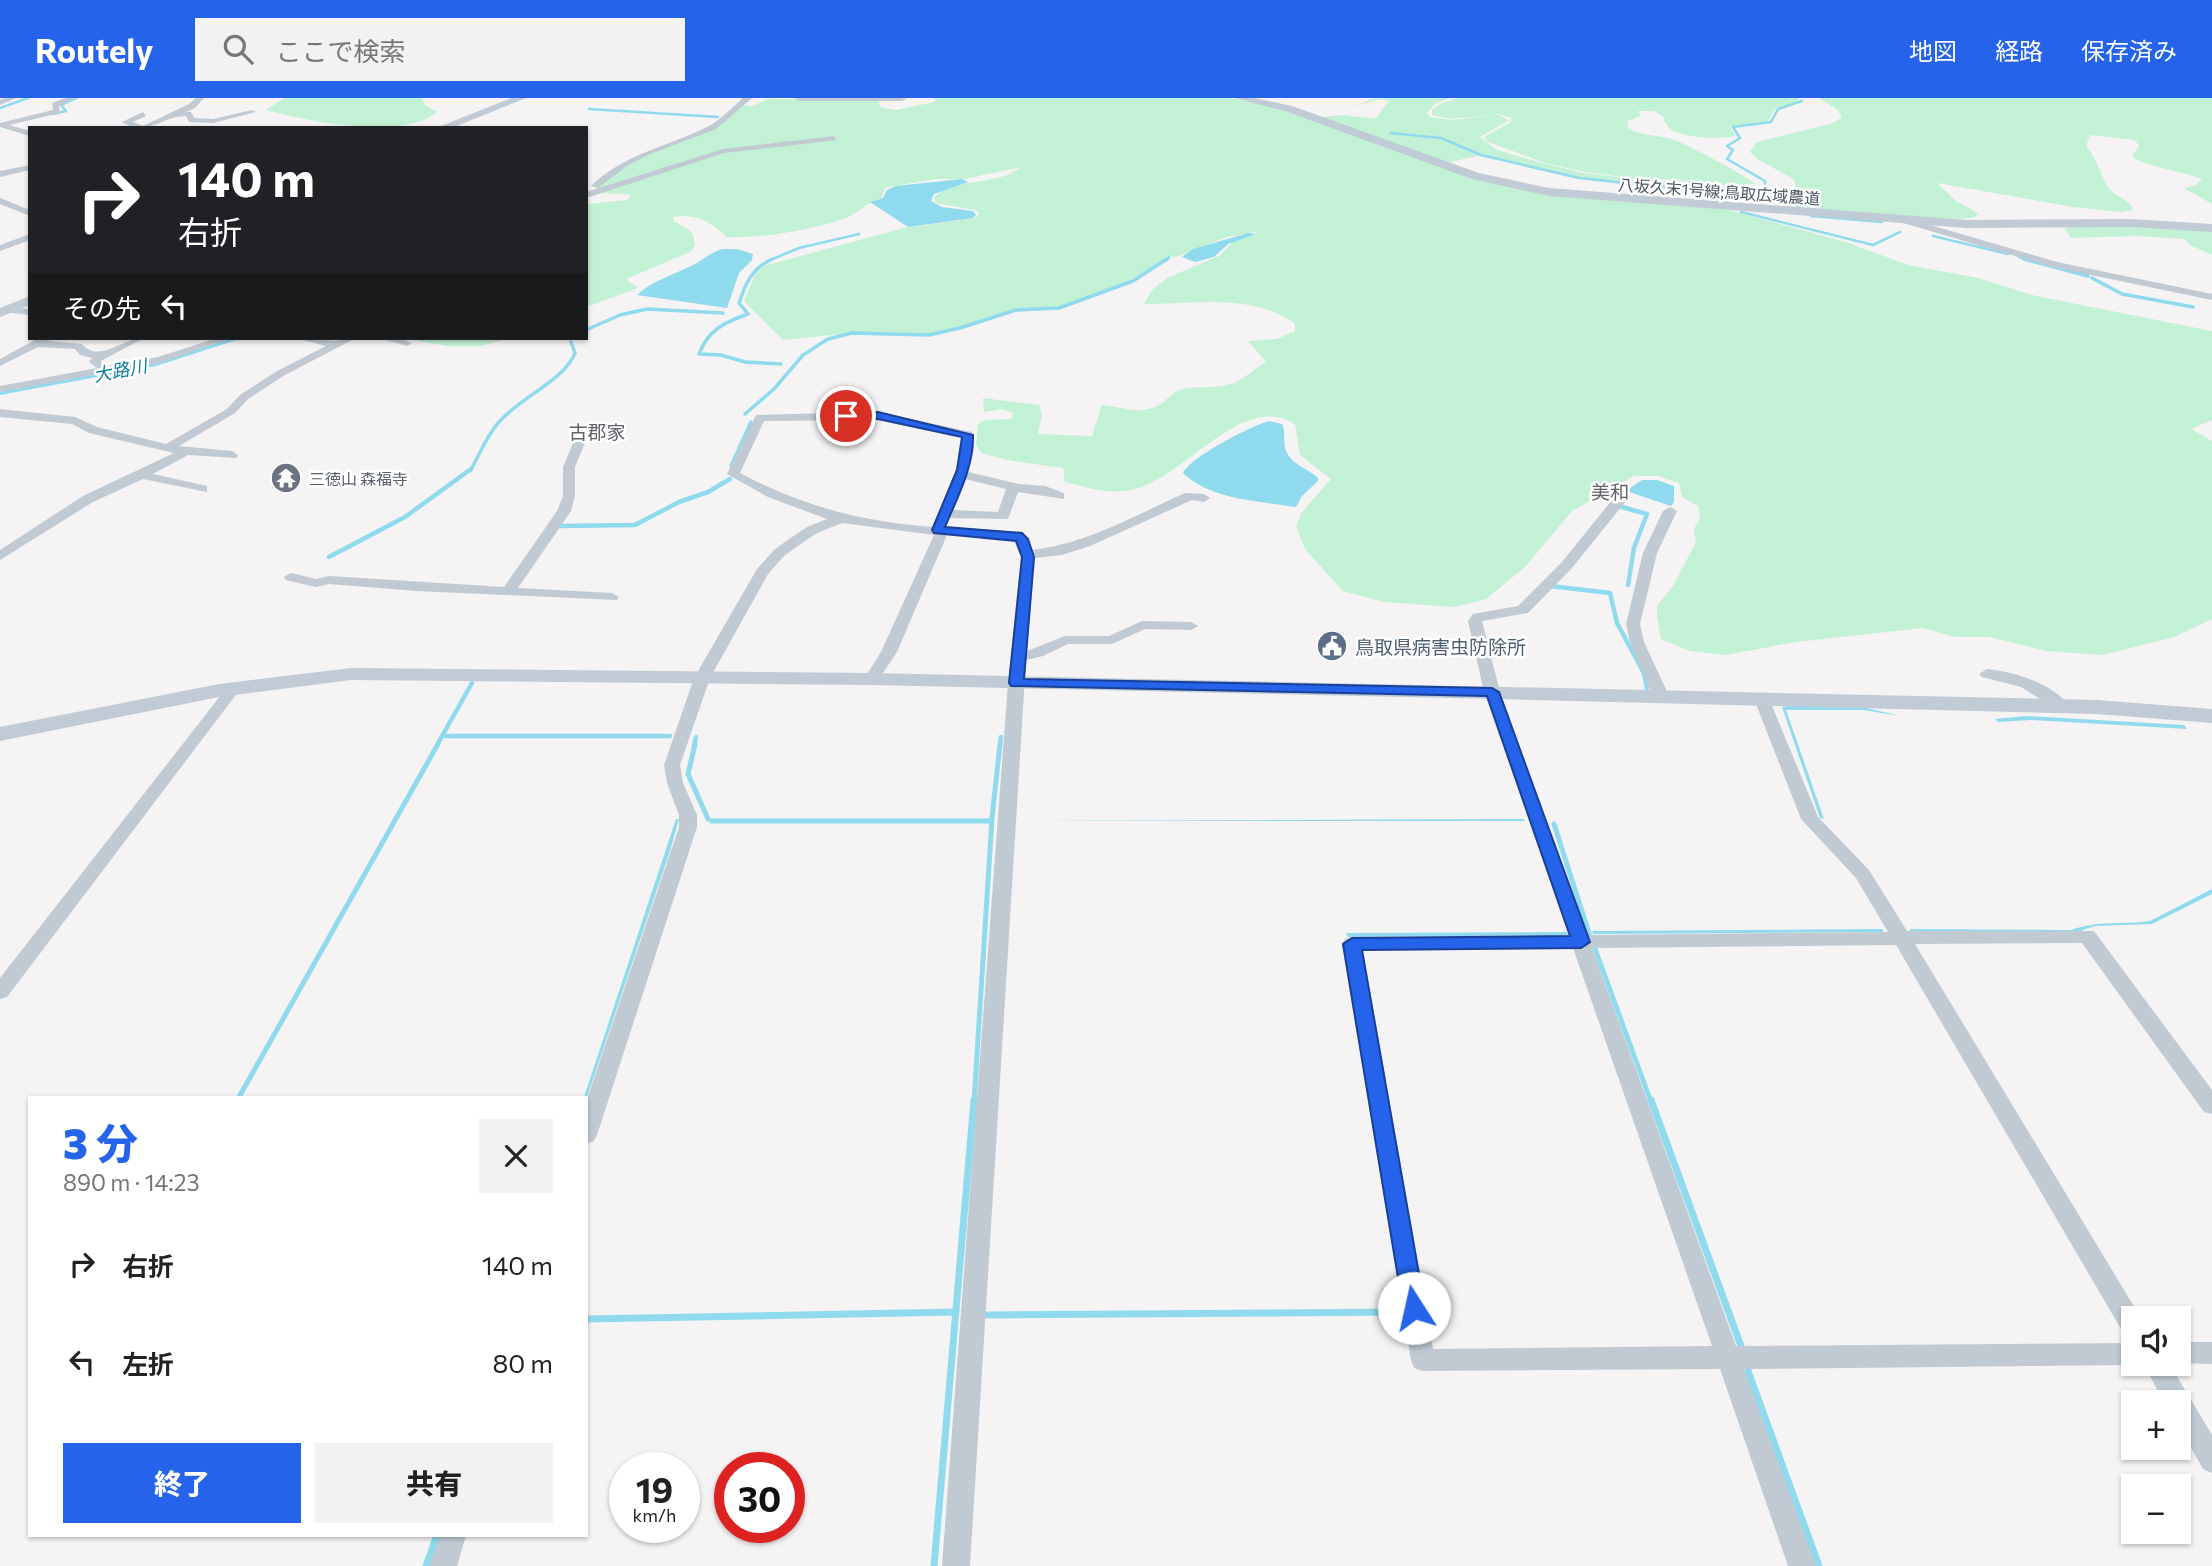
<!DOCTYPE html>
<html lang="ja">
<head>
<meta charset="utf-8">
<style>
	:root { --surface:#fff; --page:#f2f2f2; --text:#222; --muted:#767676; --accent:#2563eb }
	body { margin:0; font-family:Commissioner,"Noto Sans JP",sans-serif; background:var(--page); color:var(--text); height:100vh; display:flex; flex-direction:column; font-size:26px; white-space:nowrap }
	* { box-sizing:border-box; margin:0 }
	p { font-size:23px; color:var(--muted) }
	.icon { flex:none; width:38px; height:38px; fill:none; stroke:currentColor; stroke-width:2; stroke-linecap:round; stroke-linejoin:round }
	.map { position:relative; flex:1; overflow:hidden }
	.panel { position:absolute; left:28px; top:998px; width:560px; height:441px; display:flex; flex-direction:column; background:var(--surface); border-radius:0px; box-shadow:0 2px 5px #0004 }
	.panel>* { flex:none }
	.guide { position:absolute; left:28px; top:28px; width:560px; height:214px; border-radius:0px; box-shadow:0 2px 5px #0004; background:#202124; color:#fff; overflow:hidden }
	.controls { position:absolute; left:2121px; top:1208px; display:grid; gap:14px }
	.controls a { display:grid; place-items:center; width:70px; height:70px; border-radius:0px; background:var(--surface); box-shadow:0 2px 5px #0004; font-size:35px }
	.speed { position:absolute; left:609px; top:1354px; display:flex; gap:14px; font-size:35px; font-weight:700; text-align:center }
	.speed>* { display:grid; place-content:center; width:91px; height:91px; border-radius:50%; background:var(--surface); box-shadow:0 2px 5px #0004; line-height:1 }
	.speed small { font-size:18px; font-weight:400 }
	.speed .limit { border:10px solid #d22; background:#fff; color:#111 }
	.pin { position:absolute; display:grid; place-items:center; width:60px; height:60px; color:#fff; margin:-30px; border:4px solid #fff; border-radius:50%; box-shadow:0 2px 7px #0007 }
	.me { position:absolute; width:77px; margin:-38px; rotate:350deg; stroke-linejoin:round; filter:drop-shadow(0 0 5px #0008) }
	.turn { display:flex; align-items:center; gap:24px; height:147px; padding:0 35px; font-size:32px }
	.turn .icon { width:91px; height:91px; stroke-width:2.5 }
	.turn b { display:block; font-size:49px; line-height:60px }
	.then { display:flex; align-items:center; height:66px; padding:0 35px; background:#0003; gap:14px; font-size:26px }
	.round { display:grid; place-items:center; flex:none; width:74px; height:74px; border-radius:0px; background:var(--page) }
	.headline { display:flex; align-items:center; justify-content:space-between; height:119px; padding:0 35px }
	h1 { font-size:42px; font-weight:800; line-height:52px; color:var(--accent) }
	.cta { display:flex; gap:14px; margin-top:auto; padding:14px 35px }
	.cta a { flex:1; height:80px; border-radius:0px; background:var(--accent); color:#fff; font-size:28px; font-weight:800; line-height:80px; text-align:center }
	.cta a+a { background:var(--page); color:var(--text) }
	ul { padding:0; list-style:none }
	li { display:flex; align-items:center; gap:21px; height:98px; padding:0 35px }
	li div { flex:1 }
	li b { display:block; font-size:26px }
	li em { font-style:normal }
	header { display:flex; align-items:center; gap:42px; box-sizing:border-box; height:98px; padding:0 35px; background:var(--accent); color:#fff }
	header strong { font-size:33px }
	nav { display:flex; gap:38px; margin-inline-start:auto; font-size:24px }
	.search { width:490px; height:63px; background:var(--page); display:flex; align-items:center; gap:18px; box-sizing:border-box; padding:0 24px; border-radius:0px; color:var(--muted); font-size:26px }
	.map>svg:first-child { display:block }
	.green { fill:#c3f1d5 }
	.water { fill:#90daee }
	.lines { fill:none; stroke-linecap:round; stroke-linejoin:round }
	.stream-far4 { stroke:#90daee; stroke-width:2.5 }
	.stream-far3 { stroke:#90daee; stroke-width:3.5 }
	.stream-far2 { stroke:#90daee; stroke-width:4.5 }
	.stream-far1 { stroke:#90daee; stroke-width:5 }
	.stream { stroke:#90daee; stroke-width:7 }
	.street { fill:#c1cad2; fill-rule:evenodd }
	.secondary { fill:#c1cbd6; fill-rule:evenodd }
	.route { fill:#2563eb; stroke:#184099; stroke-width:2 }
	.labels { text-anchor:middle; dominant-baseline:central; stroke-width:5; stroke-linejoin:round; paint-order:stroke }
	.far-street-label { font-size:16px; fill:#4a5661; stroke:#fff }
	.far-worship-label { font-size:16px; fill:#5b616d; stroke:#fff; text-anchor:start }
	.far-water-label { font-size:18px; font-style:italic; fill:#0c7c9b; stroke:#fff }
	.far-quarter-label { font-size:19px; fill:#5f6368; stroke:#fff }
	.service-label { font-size:19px; fill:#4e5e75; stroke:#fff; text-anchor:start }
</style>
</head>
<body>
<header>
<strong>Routely</strong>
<div class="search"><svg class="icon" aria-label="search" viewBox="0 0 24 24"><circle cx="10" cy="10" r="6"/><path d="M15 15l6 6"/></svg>ここで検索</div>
<nav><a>地図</a><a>経路</a><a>保存済み</a></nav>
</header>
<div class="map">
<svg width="2212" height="1468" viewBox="0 0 2212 1468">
	<rect width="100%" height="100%" fill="#f5f3f3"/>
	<!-- green -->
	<g class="green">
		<path d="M284 0H422L426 8 437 14C403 43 306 23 266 12Z"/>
		<path d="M933 0H1229L1274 8 1510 89 1721 110 1846 144 1908 167 1978 180 2032 197 2212 233V322L2191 331 2212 343V521L2174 539 2103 557 2046 553 1989 539H1955L1923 530 1796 544 1725 557 1690 553 1661 541 1657 520V508L1673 488 1696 444 1694 431 1700 420 1698 408 1682 399 1679 385 1658 378H1634L1572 413 1525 469 1486 501 1455 509 1384 504 1343 493 1305 451 1296 428 1302 414 1331 381 1300 357 1295 326C1239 291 1180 389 1124 393 1104 395 1084 389 1065 384L1063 370 1012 363 981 355 976 346 978 326 985 322 1012 321 1013 315 1002 311 984 314 983 300 1039 307 1042 316 1038 336 1092 338 1102 307C1123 309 1141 318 1161 306 1168 301 1174 293 1183 291 1200 287 1222 292 1238 283 1248 278 1255 270 1266 264L1248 243 1277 241 1295 233V225C1249 195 1196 206 1144 206L1152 192 1167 180 1219 158 1234 143 1257 136 1255 134 1227 139 1176 159 1168 158 1148 173 1101 196 1069 207 1046 212 1011 213 957 231 931 236H842L783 242 744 203 754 179 764 168 904 130 976 120 979 115 975 112 936 105 934 99C957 78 997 89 1021 69L964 81H937L886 89 881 100C868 104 861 113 848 119 819 131 758 141 727 139 712 124 695 115 673 119L674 123 692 134 695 146 692 153 626 181 638 190 586 209V106L627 102 631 97C619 95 608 96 597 95L601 92 595 90 627 66 709 31 741 7 753 8 767 1 878 3 880 9 896 12 934 4 936 2Z"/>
		<path d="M1375 0H1451L1436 5 1427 15 1430 19 1453 22 1496 16 1451 21 1432 17V12L1440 6 1457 0H1799L1796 5 1775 11 1768 23 1730 29 1736 38C1720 41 1682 41 1669 30 1667 27 1666 24 1663 22L1665 20 1654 13H1638L1641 18 1628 23V30C1641 38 1657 37 1672 41 1682 44 1751 80 1755 86L1700 89 1640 87 1641 83 1705 82 1638 81 1586 74 1545 65 1486 43 1484 39 1511 24V20L1498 16H1496L1507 21 1508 23 1480 39 1497 52 1542 65 1584 75 1634 81 1636 86 1580 80 1482 57 1446 65 1320 19 1344 17 1375 21 1389 3 1379 1 1353 9Z"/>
		<path d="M1819 0H2212V106L2184 90 2196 87 2202 81C2186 74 2141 68 2132 58L2139 48 2135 42 2090 37 2086 48C2096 59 2100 76 2108 89 2114 99 2129 100 2133 112L2121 114 2073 109 1937 85 1956 103 1978 115 1975 119 1955 122 1810 111 1795 104V84L1792 80 1759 62 1750 54 1756 45 1765 42 1830 26 1842 20 1838 12Z"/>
		<polygon points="2092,127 2212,133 2212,157 2190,147 2185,141 2137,138 2071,140 2064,130"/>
		<polygon points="419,240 538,240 503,242 481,248 448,248 418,243"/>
	</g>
	<!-- water -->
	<g class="water">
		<polygon points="962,81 968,84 934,96 931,103 942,109 973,113 976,117 973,120 908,129 870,104 883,100 887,92 896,88"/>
		<polygon points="1248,135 1256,136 1228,146 1214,159 1195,164 1182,159 1193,151"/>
		<path d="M724 151H737L753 156 752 162 739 175 727 210 637 197C653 182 676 176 695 166 706 160 712 153 724 151Z"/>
		<polygon points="232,240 243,240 156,268 0,297 0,294 7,292 175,259"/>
		<path d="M1269 323 1282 326C1286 334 1283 340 1285 349 1288 366 1308 370 1318 380V383L1302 398 1296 409C1259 403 1211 402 1183 375 1192 358 1249 329 1269 323Z"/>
		<polygon points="1642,382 1657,382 1674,388 1674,404 1671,408 1626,393"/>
		<polygon points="1796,607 1862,609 1901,618 1863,612 1786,612 1824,721 1820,720 1782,609"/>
		<polygon points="2027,618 2184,627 2187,631 2031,622 1998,624 1995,621"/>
		<polygon points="676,721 679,721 670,753 586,1002 584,999"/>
		<polygon points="1524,721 1525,723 1021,723"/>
		<path d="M2212 791V796L2152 826 2095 828 2074 835 1910 834V831L2071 832C2099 822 2122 827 2150 823Z"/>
		<polygon points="1882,831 1884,834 1593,836 1592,833"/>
		<polygon points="1567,834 1568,837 1348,839 1346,835"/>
	</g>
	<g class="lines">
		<!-- stream-far4 -->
		<g class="stream-far4">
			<polyline points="1802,3 1778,11 1771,24 1733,29 1740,40 1727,48 1733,52 1727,61 1765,83 1764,93 1749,97 1785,101 1805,112"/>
			<polyline points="0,10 28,0"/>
			<polyline points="589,11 718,19"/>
			<polyline points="53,16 66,13 61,7 76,0"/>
			<polyline points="1391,35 1441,40 1481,57 1579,80 1634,86"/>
			<polyline points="1661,89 1688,91 1730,100 1722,106"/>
			<polyline points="1741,114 1873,147 1900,134"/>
			<polyline points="1811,118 1882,124"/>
			<polyline points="1933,138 2008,156"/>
			<polyline points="2019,159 2029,163"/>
			<polyline points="768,163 799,150 859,136"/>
			<polyline points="1166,163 1169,159"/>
		</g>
		<!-- stream-far3 -->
		<g class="stream-far3">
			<path d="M772 161C752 171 746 184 739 205L748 216C725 224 708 232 699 256L721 257 745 264 781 266"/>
			<polyline points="2024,161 2088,178"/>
			<polyline points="2092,180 2122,196 2193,209"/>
			<polyline points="586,232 620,217 647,211 723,215"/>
			<polyline points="745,316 774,291 803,257 828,241 852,235 929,237 960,230 1016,212 1059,210 1133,183 1167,161"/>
			<polyline points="731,368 751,324"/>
			<path d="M470 373C479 358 486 339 498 325 520 299 564 283 575 255L571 244"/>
		</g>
		<!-- stream-far2 -->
		<g class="stream-far2">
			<polyline points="1622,409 1647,416 1634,450 1628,487"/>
			<polyline points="559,428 635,427 679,404 708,394 730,381"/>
			<polyline points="329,459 405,419 471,371"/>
			<polyline points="1550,488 1610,495 1617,525 1644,575 1647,591"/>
			<polyline points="445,638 670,638"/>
			<polyline points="437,647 472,585"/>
			<polyline points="694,647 696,639"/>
			<polyline points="1000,647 1001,639"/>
		</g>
		<!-- stream-far1 -->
		<g class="stream-far1">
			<polyline points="695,646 688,676 708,721"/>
			<polyline points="712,723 990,723"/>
			<polyline points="1554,726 1589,835"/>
			<polyline points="1595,851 1651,1004"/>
			<polyline points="239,999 438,646"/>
			<polyline points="974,1004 992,720 1000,646"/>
		</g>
		<!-- stream -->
		<g class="stream">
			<polyline points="1651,1002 1741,1248"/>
			<polyline points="985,1217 1405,1214 1404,1210"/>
			<polyline points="586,1221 956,1214"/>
			<polyline points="1748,1273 1819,1468"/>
			<polyline points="426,1468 437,1437"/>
			<polyline points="934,1468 974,1002"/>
		</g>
		<!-- street -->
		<g class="street">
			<polygon points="6,0 16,0 0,7 0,2"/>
			<polygon points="66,0 76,0 59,8 60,15 9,27 30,33 30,38 0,29 0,25 53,12 52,5"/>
			<path d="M196 0H204L195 10 186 14H191L194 20 213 21 252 12 256 14 213 25 189 24 186 18C161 18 148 40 122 24L143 14 146 18 133 24 143 28 189 6Z"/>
			<path d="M743 0H752L716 31 648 57 627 68 598 90 591 88C625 55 668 49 709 28 721 21 733 9 743 0Z"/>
			<polygon points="834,38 837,42 724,55 586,100 586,94 723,51"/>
			<polygon points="30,67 30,72 0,79 0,73"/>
			<polygon points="0,100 30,112 30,118 0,106"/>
			<polygon points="1903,119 2057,164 2212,196 2212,202 2052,169 1900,124 1898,122"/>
			<polygon points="30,136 30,142 0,153 0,147"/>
			<polygon points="8,209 30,211 30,217 4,214 3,212"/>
			<path d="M39 240H49V243L82 246C99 266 122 240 144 240L101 263 102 269 158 259 217 240H232L160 265 0 294V288L97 270 89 264 92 260 80 257 75 251 38 249 0 268V261Z"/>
			<polygon points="296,240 336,243 343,240 356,240 285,277 248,301 235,315 179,348 232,353 238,357 236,360 188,357 153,376 207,388 207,394 143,381 93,404 0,462 0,452 83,398 174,355 89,335 72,326 0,319 0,311 75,319 97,329 166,346 227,311 240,297 277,273 326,248"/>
			<polygon points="379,240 398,240 412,245 407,248"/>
			<path d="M878 314 972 334 974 350 968 374 1019 386 1045 388 1064 395V401L1018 394 1008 421 949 420 946 429 1023 434 1032 452C1086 446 1136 417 1185 395L1204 396 1210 400 1204 404 1192 402 1090 448 1062 457 1035 460 1027 553 1065 538H1109L1142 523 1191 524 1198 528 1191 532 1145 531 1112 546H1068L1043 558 1026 562 970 1468H942L1008 585 1021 459 1013 441 947 437 897 554 877 584 872 586 864 581 881 554 934 437 842 425 817 435 799 447 784 458 768 476 710 580 680 667 683 685 697 717V729L597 1037 594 1043 586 1046V1004L679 729V717L667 685 664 667 694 580 757 471 774 452 789 441 807 429 827 421 768 399 727 376 756 317ZM878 322 962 339 956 372 933 429C863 424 802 408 740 375L764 323ZM965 381 1006 391 998 414 952 412Z"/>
			<polygon points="579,330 588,337 575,369 575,398 571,413 518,490 612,495 619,499 617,502 416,493 329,486 316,489 286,482 284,479 291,475 316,481 329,478 504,489 557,413 563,398 563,369 576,338 573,334"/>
			<path d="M1621 396 1626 397V403L1572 470 1528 515 1482 523 1500 594 1588 837 1888 834 1856 780 1801 721 1754 601 1756 598H1768L1818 719 1869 772 1907 833H2094L2212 992V1016L2204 1014 2082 845 1915 846 2141 1220H2133V1239L2124 1236 1896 847 1592 850 1736 1248 2133 1245V1265H2138L2133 1267 1744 1271 1816 1468H1788L1720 1271 1423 1273 1414 1270 1411 1262 1342 846 1345 841 1352 839 1569 837 1484 594 1468 523 1473 516 1518 508 1562 464 1616 397ZM1573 850 1712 1248 1433 1251 1363 853Z"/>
			<polygon points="1670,409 1677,413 1657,455 1640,526 1644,544 1669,598 1661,603 1653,598 1630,544 1626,526 1643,455 1663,413"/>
			<path d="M1987 571C2016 574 2051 585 2070 608L2062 613 2056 611 2021 589 1982 579 1979 576Z"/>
			<polygon points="233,586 238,588 241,591 238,594 7,899 0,901 0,880 228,588"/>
			<polygon points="2179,1244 2212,1244 2212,1266 2177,1265 2179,1265"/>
			<polygon points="2143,1265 2169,1265 2212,1337 2212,1375 2203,1371 2179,1329 2179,1304 2164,1304"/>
			<polygon points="440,1437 466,1437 457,1468 429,1468"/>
		</g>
		<!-- secondary -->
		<g class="secondary">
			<polygon points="511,0 526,0 452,30 436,30"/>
			<polygon points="794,0 907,0 902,3 799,3"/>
			<polygon points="1234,0 1254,0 1292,8 1479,75 1549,90 1966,122 2130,121 2212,126 2212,134 2130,129 1966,130 1549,98 1472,81 1285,13"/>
			<polygon points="30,198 30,207 0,219 0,210"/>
			<polygon points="351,570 872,575 2097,602 2212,611 2212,625 2097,616 1492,601 872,587 351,582 219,599 0,643 0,629 219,586"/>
		</g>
	</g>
	<!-- route -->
	<path class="route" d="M878 314 973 337C974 369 957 400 945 429L1022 435 1028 441 1034 459 1024 581 1492 590 1499 594 1590 844 1581 850 1362 852 1425 1210 1422 1217 1414 1220 1406 1217 1403 1210 1343 846 1352 840 1570 838 1487 598 1011 588 1009 585 1022 459 1016 443 934 435 932 432 957 372 962 339 878 321H846L841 318 846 315Z"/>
	<!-- icons -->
	<defs>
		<g id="temple-disc" transform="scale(1.575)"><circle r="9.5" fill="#6b7280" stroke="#fff"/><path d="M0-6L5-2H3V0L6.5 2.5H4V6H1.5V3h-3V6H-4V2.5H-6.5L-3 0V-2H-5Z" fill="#fff"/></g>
		<g id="civic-disc" transform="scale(1.575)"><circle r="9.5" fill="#5c6f8a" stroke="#fff"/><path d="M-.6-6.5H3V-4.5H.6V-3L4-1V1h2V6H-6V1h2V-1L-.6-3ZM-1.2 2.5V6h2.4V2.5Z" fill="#fff"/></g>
	</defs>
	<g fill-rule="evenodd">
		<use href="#temple-disc" x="286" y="380"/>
		<use href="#civic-disc" x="1332" y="548"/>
	</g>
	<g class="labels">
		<!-- far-street labels -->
		<g class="far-street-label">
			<text transform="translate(1719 93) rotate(4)">八坂久末1号線;鳥取広域農道</text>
		</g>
		<!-- far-worship labels -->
		<g class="far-worship-label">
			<text x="309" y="380">三徳山 森福寺</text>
		</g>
		<!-- far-water labels -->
		<g class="far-water-label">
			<text transform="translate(120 272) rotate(-11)">大路川</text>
		</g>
		<!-- far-quarter labels -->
		<g class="far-quarter-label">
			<text x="597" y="333">古郡家</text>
			<text x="1610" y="393">美和</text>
		</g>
		<!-- service labels -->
		<g class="service-label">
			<text x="1355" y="548">鳥取県病害虫防除所</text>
		</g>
	</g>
</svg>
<div class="controls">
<a><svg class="icon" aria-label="sound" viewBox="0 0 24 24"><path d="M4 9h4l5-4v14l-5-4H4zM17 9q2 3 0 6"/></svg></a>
<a>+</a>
<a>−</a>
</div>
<div class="speed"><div>19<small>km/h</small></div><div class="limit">30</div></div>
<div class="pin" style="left:846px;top:318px;background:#d93025"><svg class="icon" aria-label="arrive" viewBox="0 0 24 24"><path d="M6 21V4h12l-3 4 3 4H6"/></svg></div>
<svg class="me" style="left:1414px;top:1210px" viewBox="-20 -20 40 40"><circle r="19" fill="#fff"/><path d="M0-13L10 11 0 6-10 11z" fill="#2563eb"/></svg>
<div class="guide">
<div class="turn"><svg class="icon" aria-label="right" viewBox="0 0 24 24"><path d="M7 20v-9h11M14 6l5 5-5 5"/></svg><div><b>140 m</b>右折</div></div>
<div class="then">その先<svg class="icon" aria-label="left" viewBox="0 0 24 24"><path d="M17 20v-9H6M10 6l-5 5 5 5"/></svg></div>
</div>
<section class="panel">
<div class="headline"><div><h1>3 分</h1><p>890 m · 14:23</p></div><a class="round"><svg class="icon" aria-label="close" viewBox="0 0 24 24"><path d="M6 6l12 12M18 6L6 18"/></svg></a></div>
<ul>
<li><svg class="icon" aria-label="right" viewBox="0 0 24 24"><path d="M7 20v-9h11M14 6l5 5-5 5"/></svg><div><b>右折</b></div><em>140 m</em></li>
<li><svg class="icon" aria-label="left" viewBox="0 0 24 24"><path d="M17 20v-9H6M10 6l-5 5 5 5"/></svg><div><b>左折</b></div><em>80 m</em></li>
</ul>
<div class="cta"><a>終了</a><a>共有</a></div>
</section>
</div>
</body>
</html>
